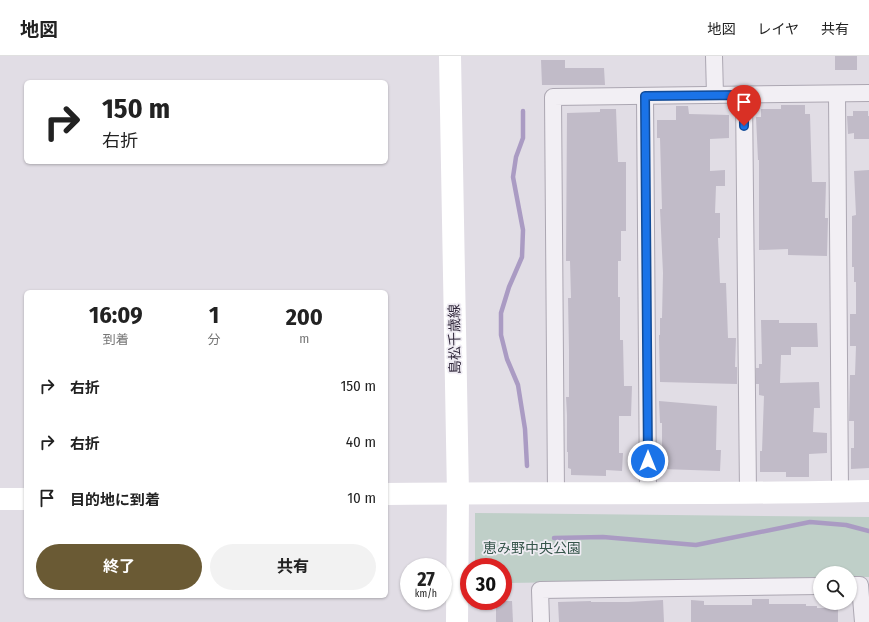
<!DOCTYPE html>
<html lang="ja">
<head>
<meta charset="utf-8">
<style>
	:root { --surface:#fff; --page:#f2f2f2; --text:#222; --muted:#767676; --line:#e0e0e0; --accent:#6a5a34 }
	body { margin:0; font-family:"Fira Sans Condensed","Noto Sans JP",sans-serif; background:var(--page); color:var(--text); height:100vh; display:flex; flex-direction:column; font-size:15px; white-space:nowrap }
	* { box-sizing:border-box; margin:0 }
	p { font-size:13px; color:var(--muted) }
	.icon { flex:none; width:22px; height:22px; fill:none; stroke:currentColor; stroke-width:2; stroke-linecap:round; stroke-linejoin:round }
	.map { position:relative; flex:1; overflow:hidden }
	.sheet { position:absolute; left:24px; top:234px; width:364px; height:308px; display:flex; flex-direction:column; background:var(--surface); border-radius:6px; box-shadow:0 1px 3px #0004 }
	.sheet>* { flex:none }
	.top-card { position:absolute; left:24px; top:24px; width:364px; height:84px; border-radius:6px; box-shadow:0 1px 3px #0004; background:#fff; color:var(--text); overflow:hidden }
	.fabs { position:absolute; left:813px; top:510px; display:grid; gap:8px }
	.fabs a { display:grid; place-items:center; width:44px; height:44px; border-radius:50%; background:var(--surface); box-shadow:0 1px 3px #0004; font-size:20px }
	.speed { position:absolute; left:400px; top:502px; display:flex; gap:8px; font-size:20px; font-weight:700; text-align:center }
	.speed>* { display:grid; place-content:center; width:52px; height:52px; border-radius:50%; background:var(--surface); box-shadow:0 1px 3px #0004; line-height:1 }
	.speed small { font-size:10px; font-weight:400 }
	.speed .limit { border:6px solid #d22; background:#fff; color:#111 }
	.pin { position:absolute; display:grid; place-items:center; width:34px; height:34px; color:#fff; margin:-41px -17px; border-radius:50% 50% 50% 0; rotate:-45deg; box-shadow:0 0 4px #0007 }
	.pin .icon { rotate:45deg }
	.me { position:absolute; width:44px; margin:-22px; rotate:0deg; stroke-linejoin:round; filter:drop-shadow(0 0 3px #0008) }
	.turn { display:flex; align-items:center; gap:14px; height:84px; padding:0 12px; font-size:18px }
	.turn .icon { width:52px; height:52px; stroke-width:2.5 }
	.turn b { display:block; font-size:28px; line-height:34px }
	.eta { display:flex; justify-content:space-evenly; align-items:center; height:68px; text-align:center }
	.eta b { font-size:24px; font-weight:700; line-height:28px }
	.primary-button { display:flex; gap:8px; margin-top:auto; padding:8px 12px }
	.primary-button a { flex:1; height:46px; border-radius:24px; background:var(--accent); color:#fff; font-size:16px; font-weight:700; line-height:46px; text-align:center }
	.primary-button a+a { background:var(--page); color:var(--text) }
	ul { padding:0; list-style:none }
	li { display:flex; align-items:center; gap:12px; height:56px; padding:0 12px }
	li div { flex:1 }
	li b { display:block; font-size:15px }
	li em { font-style:normal }
	header { display:flex; align-items:center; gap:24px; box-sizing:border-box; height:56px; padding:0 20px; background:var(--surface); border-bottom:1px solid var(--line) }
	header strong { font-size:19px }
	nav { display:flex; gap:22px; margin-inline-start:auto; font-size:14px }
	.map>svg:first-child { display:block }
	.green { fill:#bfcfc8 }
	.lines { fill:none; stroke-linecap:round; stroke-linejoin:round }
	.stream { stroke:#aa9bc3; stroke-width:4.5 }
	.building { fill:#c1bbc8 }
	.street-casing { stroke:#aca7b2; stroke-width:18 }
	.street { stroke:#f2eff4; stroke-width:16 }
	.secondary { stroke:#fff; stroke-width:22 }
	.route-casing { stroke:#114b97; stroke-width:10 }
	.route { stroke:#1a73e8; stroke-width:7 }
	.labels { text-anchor:middle; dominant-baseline:central; stroke-width:3.5; stroke-linejoin:round; paint-order:stroke }
	.street-label { font-size:14px; fill:#31283b; stroke:#efecf3 }
	.park-label { font-size:14px; fill:#36554b; stroke:#efecf3 }
</style>
</head>
<body>
<header>
<strong>地図</strong>
<nav><a>地図</a><a>レイヤ</a><a>共有</a></nav>
</header>
<div class="map">
<svg width="869" height="566" viewBox="0 0 869 566">
	<rect width="100%" height="100%" fill="#e1dde5"/>
	<!-- green -->
	<polygon class="green" points="475,457 869,461 869,521 850,521 850,517 820,517 820,522 503,527 503,511 475,511"/>
	<g class="lines">
		<!-- stream -->
		<g class="stream">
			<polyline points="523,55 523,82 516,101 513,121 523,174 522,201 509,231 501,257 501,279 507,303 518,329 525,373 527,410"/>
			<polyline points="554,482 603,481 696,489 810,466 846,469 869,475"/>
		</g>
	</g>
	<!-- building -->
	<g class="building">
		<rect x="835" y="0" width="22" height="14"/>
		<polygon points="541,4 565,4 565,12 604,12 605,29 542,29"/>
		<polygon points="781,49 805,49 805,58 810,58 812,126 826,126 825,162 828,162 827,200 788,199 788,193 759,194 759,104 758,104 756,61 761,61 761,53 781,53"/>
		<polygon points="676,50 688,50 689,58 729,59 729,82 710,83 710,115 725,114 725,130 716,130 715,157 720,157 720,182 718,182 720,227 726,227 728,282 736,282 735,311 737,311 737,328 660,326 659,279 660,279 660,262 662,262 663,217 660,153 662,153 660,82 657,82 657,64 676,64"/>
		<polygon points="600,53 616,53 618,106 626,106 626,175 621,175 621,205 618,205 618,241 620,241 620,284 623,284 624,330 632,330 631,360 619,360 619,397 623,397 622,415 606,414 606,420 571,419 571,413 568,412 568,396 567,396 567,359 566,341 569,341 569,294 568,242 571,242 570,205 566,205 567,57 600,56"/>
		<polygon points="853,55 868,55 868,60 869,60 869,83 854,83 854,77 848,78 847,60 853,60"/>
		<polygon points="869,114 869,412 851,413 851,392 854,392 854,365 849,365 850,319 855,319 856,290 850,290 850,258 856,258 856,226 854,226 854,211 852,211 852,160 856,159 854,115"/>
		<polygon points="761,264 779,264 779,267 817,267 818,291 791,291 791,299 781,299 780,327 819,326 820,352 814,352 813,376 827,377 827,397 809,398 809,421 786,421 786,416 760,416 760,395 762,395 764,340 759,339 759,328 756,328 756,312 759,312 759,308 762,308"/>
		<polygon points="659,345 717,350 716,394 721,394 720,415 662,413 662,367 660,367"/>
		<polygon points="752,543 769,543 769,548 806,548 806,550 817,550 817,552 838,552 838,566 691,566 691,544 704,545 704,549 752,549"/>
		<polygon points="663,544 664,566 559,566 558,546 591,545 591,546 628,546"/>
		<polygon points="496,545 512,545 513,566 496,566"/>
	</g>
	<g class="lines">
		<!-- street casing -->
		<g class="street-casing">
			<g id="street">
				<polyline points="714,0 715,39"/>
				<polyline points="837,38 840,435"/>
				<polyline points="744,39 748,437"/>
				<polyline points="645,40 648,437"/>
				<polyline points="556,436 553,41 869,37"/>
				<polyline points="850,529 860,529 863,566"/>
				<polyline points="541,566 540,534 820,530"/>
			</g>
		</g>
		<!-- street -->
		<use href="#street" class="street"/>
		<!-- secondary -->
		<g class="secondary">
			<polyline points="450,0 458,438 457,566"/>
			<path d="M386 438C547 436 708 439 869 435"/>
			<polyline points="0,443 26,443"/>
		</g>
	</g>
	<g class="lines">
		<!-- route casing -->
		<g class="route-casing">
			<polyline id="route" points="648,405 645,40 744,39 744,70"/>
		</g>
		<!-- route -->
		<use href="#route" class="route"/>
	</g>
	<g class="labels">
		<!-- street labels -->
		<g class="street-label">
			<text transform="translate(455 283) rotate(-91)">島松千歳線</text>
		</g>
		<!-- park labels -->
		<g class="park-label">
			<text x="532" y="492">恵み野中央公園</text>
		</g>
	</g>
</svg>
<div class="fabs">
<a><svg class="icon" aria-label="search" viewBox="0 0 24 24"><circle cx="10" cy="10" r="6"/><path d="M15 15l6 6"/></svg></a>
</div>
<div class="speed"><div>27<small>km/h</small></div><div class="limit">30</div></div>
<div class="pin" style="left:744px;top:70px;background:#d93025"><svg class="icon" aria-label="arrive" viewBox="0 0 24 24"><path d="M6 21V4h12l-3 4 3 4H6"/></svg></div>
<svg class="me" style="left:648px;top:405px" viewBox="-20 -20 40 40"><circle r="17" fill="#1a73e8" stroke="#fff" stroke-width="3"/><path d="M0-11L8 9 0 5-8 9z" fill="#fff"/></svg>
<div class="top-card">
<div class="turn"><svg class="icon" aria-label="right" viewBox="0 0 24 24"><path d="M7 20v-9h11M14 6l5 5-5 5"/></svg><div><b>150 m</b>右折</div></div>
</div>
<section class="sheet">
<div class="eta">
<div><b>16:09</b><p>到着</p></div>
<div><b>1</b><p>分</p></div>
<div><b>200</b><p>m</p></div>
</div>
<ul>
<li><svg class="icon" aria-label="right" viewBox="0 0 24 24"><path d="M7 20v-9h11M14 6l5 5-5 5"/></svg><div><b>右折</b></div><em>150 m</em></li>
<li><svg class="icon" aria-label="right" viewBox="0 0 24 24"><path d="M7 20v-9h11M14 6l5 5-5 5"/></svg><div><b>右折</b></div><em>40 m</em></li>
<li><svg class="icon" aria-label="arrive" viewBox="0 0 24 24"><path d="M6 21V4h12l-3 4 3 4H6"/></svg><div><b>目的地に到着</b></div><em>10 m</em></li>
</ul>
<div class="primary-button"><a>終了</a><a>共有</a></div>
</section>
</div>
</body>
</html>
